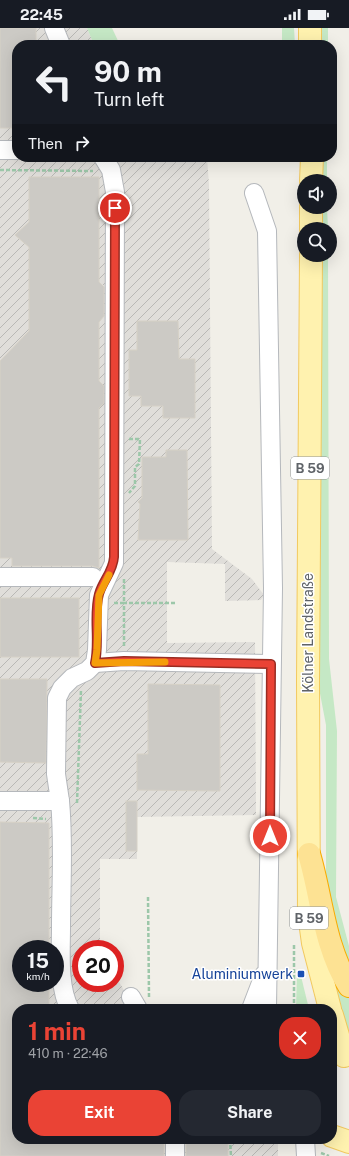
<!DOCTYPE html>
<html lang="en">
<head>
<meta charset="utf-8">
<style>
	:root { --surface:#171b24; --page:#242831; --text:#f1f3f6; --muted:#9ea1a6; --accent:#ea4335 }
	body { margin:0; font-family:"Public Sans",sans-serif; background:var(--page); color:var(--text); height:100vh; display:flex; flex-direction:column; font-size:15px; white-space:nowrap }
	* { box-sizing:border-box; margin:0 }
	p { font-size:13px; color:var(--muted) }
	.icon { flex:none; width:22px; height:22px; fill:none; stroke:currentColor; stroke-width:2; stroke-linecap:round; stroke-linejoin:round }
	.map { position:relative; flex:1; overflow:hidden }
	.drawer { position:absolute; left:12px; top:976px; width:325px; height:140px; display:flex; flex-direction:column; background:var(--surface); border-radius:16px; box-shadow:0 4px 16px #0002 }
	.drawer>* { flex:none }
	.top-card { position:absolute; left:12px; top:12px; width:325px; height:122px; border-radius:16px; box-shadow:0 4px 16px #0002; background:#171b24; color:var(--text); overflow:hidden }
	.controls { position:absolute; left:297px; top:146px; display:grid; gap:8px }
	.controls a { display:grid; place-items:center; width:40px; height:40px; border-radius:50%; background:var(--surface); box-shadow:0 4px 16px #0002; font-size:20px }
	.speed { position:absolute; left:12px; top:912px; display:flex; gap:8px; font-size:20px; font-weight:700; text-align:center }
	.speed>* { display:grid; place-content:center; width:52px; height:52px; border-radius:50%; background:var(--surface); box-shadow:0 4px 16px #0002; line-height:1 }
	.speed small { font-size:10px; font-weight:400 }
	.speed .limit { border:6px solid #d22; background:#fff; color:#111 }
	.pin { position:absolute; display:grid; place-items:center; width:34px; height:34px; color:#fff; margin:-17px; border:2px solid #fff; border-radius:50%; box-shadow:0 1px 4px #0007 }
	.me { position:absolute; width:44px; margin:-22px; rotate:0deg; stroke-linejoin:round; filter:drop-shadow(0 0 3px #0008) }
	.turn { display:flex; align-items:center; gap:14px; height:84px; padding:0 16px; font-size:18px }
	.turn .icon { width:52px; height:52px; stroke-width:2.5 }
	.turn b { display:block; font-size:28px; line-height:34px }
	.then { display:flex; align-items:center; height:38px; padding:0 16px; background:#0003; gap:8px; font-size:15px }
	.round { display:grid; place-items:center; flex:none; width:42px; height:42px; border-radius:16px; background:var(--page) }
	.overview { display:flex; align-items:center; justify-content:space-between; height:68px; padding:0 16px }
	h1 { font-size:24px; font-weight:700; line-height:30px; color:var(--accent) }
	.primary-button { display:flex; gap:8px; margin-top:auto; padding:8px 16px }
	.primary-button a { flex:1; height:46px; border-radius:16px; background:var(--accent); color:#fff; font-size:16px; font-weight:700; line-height:46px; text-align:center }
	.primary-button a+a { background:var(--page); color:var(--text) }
	.status { display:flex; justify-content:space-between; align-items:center; height:28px; padding:0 20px; background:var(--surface); direction:ltr }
	.status svg { height:11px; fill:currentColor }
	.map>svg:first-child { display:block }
	.industrial { fill:url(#industrial-furrows); fill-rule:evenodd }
	.green { fill:#c5e8c5 }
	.building { fill:#cccac5; stroke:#d6d1c6 }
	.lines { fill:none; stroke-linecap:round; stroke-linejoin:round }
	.minor-casing { stroke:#b5b8bc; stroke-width:20 }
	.major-casing { stroke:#f2c960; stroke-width:24 }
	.highway-casing { stroke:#f9ab00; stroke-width:24 }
	.path { stroke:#9cc7a9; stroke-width:2.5; stroke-dasharray:4 2; stroke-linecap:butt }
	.minor { stroke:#fff; stroke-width:18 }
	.major { stroke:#fff2af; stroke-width:22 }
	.highway { stroke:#fde293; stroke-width:22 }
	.route-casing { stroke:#982c22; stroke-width:10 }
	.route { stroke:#ea4335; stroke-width:7 }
	.slow { stroke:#f59e0b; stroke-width:7 }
	.transit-dot { fill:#1a4fb4; stroke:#fff; stroke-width:1.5 }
	.labels { text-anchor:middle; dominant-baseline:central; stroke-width:3; stroke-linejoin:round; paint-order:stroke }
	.shield { fill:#fff; stroke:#8f9295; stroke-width:1 }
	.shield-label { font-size:13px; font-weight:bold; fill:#5f6368 }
	.street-label { font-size:14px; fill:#5f6368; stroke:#fff }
	.transit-label { font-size:14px; fill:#164399; stroke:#fff; text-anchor:end }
</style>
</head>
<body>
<div class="status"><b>22:45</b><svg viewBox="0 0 49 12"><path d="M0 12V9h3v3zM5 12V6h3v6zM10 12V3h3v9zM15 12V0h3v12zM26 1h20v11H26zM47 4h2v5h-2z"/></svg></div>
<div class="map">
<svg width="349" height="1128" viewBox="0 0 349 1128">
	<defs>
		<pattern id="industrial-furrows" width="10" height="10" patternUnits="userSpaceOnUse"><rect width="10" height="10" fill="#e0deda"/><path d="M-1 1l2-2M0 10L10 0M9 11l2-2" fill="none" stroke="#b9b8b5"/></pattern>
	</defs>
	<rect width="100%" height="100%" fill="#f1efe8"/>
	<!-- industrial -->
	<path class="industrial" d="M0 0H87L94 17H17V129H207L209 157 212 521 252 551 264 567 261 572 225 573V536L167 534V615L255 614 256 787 137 789V831H100V921H81V955H115V947L135 981H17V1111H278V1128H0ZM21 921H55V955H21Z"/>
	<!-- green -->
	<g class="green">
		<polygon points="87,0 112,0 120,17 94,17"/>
		<polygon points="282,0 294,0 295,17 282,17"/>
		<rect x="320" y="0" width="8" height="17"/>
		<rect x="319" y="129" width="8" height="24"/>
		<polygon points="319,179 327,179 328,201 319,201"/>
		<polygon points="319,227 328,227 329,631 337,703 336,869 349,918 349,943 343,931 326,857 326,697 318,655"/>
		<polygon points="328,934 349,968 349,1007 347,1003"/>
		<polygon points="297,944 300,944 309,981 296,981"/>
	</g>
	<!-- building -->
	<g class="building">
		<polygon points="0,0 36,0 36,17 17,17 17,100 0,100"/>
		<polygon points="29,149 99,149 99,254 104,259 104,288 99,294 99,353 104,358 104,375 99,380 99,540 93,538 12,538 12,530 0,530 0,333 29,303 29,219 15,207 29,194"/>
		<polygon points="137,293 178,293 179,331 195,331 195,390 163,390 163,378 141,378 141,368 129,368 129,322 137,322"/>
		<polygon points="166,422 187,422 188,512 138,512 140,476 138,474 142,470 142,429 166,429"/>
		<rect x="0" y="570" width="79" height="59"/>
		<polygon points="0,651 47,651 46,735 0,734"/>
		<polygon points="148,656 220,657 220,763 137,762 137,726 148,726"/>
		<rect x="126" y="773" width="11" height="50"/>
		<polygon points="0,794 49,795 49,921 21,921 21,955 49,955 49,981 17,981 17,1111 164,1111 164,1128 0,1128"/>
		<rect x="186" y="1111" width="42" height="17"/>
	</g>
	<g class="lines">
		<!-- minor casing -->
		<g class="minor-casing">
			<g id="minor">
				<polyline points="54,0 61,17"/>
				<polyline points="0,122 17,122"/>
				<polyline points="254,165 267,203 273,560 267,981"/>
				<polyline points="0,549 93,549"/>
				<polyline points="95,635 124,633 271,636"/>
				<polyline points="0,773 60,773 56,746 57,670 62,660 72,650 87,643 95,635 97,622 99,567 114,535 115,164 111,142 103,129"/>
				<path d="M60 773C64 815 61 857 61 899 61 923 58 960 70 981"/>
				<polyline points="131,969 138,981"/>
				<polyline points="251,981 264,947"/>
				<polyline points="305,1111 306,1128"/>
				<polyline points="175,1128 175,1111"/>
			</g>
		</g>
		<!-- major casing -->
		<g class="major-casing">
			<g id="major">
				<polyline points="310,0 310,17"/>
				<polyline points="311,153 312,129"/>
				<polyline points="311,201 311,179"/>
				<polyline points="311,227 308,653 309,886 313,915 330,981"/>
				<polyline points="332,987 344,1028"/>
				<polyline points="332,1108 349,1114"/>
			</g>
		</g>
		<!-- highway casing -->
		<g class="highway-casing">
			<path id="highway" d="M309 826C322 870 324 918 349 958"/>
		</g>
		<!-- path -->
		<g class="path">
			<polyline points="0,142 93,143"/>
			<polyline points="129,411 140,411 139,436 135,439 135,458 129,465"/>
			<polyline points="114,575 124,575 124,551"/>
			<polyline points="124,618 124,575 176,575"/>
			<polyline points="77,775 81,662"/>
			<polyline points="33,790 46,791"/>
			<polyline points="148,869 149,969"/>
			<polyline points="294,981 294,916"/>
			<polyline points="230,1111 231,1128"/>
			<polyline points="321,1125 329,1128"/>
		</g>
		<!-- minor -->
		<use href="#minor" class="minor"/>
		<!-- major -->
		<use href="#major" class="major"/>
		<!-- highway -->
		<use href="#highway" class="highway"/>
	</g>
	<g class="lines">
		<!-- route casing -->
		<g class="route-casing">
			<path id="route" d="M115 180 114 529C113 544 103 552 99 566 93 587 100 613 95 635L124 633 271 636 270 808"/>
		</g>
		<!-- route -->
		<use href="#route" class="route"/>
		<!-- slow -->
		<polyline class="slow" points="109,547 99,567 97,622 95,635 165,634"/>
	</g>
	<!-- markers -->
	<rect class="transit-dot" x="297" y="942" width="8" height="8" rx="2"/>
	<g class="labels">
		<!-- shield labels -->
		<g class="shield">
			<rect x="291" y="429" width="38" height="22" rx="3"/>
			<rect x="290" y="879" width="38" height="22" rx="3"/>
		</g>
		<g class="shield-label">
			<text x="310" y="440">B 59</text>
			<text x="309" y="890">B 59</text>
		</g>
		<!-- street labels -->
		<g class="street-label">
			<text transform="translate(308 605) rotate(-90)">Kölner Landstraße</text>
		</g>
		<!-- transit labels -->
		<g class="transit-label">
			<text x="293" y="946">Aluminiumwerk</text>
		</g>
	</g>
</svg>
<div class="controls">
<a><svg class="icon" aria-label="sound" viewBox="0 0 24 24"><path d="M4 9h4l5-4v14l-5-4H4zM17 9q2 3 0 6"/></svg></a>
<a><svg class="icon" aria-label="search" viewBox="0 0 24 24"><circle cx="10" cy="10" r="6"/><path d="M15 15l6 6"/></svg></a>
</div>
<div class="speed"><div>15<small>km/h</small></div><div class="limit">20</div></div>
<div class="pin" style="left:115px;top:180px;background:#d93025"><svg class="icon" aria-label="arrive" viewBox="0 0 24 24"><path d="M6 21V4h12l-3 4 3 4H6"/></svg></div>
<svg class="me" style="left:270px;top:808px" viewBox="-20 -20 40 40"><circle r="17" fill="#ea4335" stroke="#fff" stroke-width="3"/><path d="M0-11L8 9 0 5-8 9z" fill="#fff"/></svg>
<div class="top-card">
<div class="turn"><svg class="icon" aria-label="left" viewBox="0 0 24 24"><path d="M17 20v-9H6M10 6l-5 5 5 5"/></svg><div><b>90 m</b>Turn left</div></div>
<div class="then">Then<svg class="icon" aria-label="right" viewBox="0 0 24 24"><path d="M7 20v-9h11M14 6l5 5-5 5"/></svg></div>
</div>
<section class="drawer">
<div class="overview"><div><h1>1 min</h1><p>410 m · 22:46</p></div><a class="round" style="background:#d93025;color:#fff"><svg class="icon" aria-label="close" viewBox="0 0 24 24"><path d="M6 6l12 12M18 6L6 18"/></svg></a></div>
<div class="primary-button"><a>Exit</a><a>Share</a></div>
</section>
</div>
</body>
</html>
